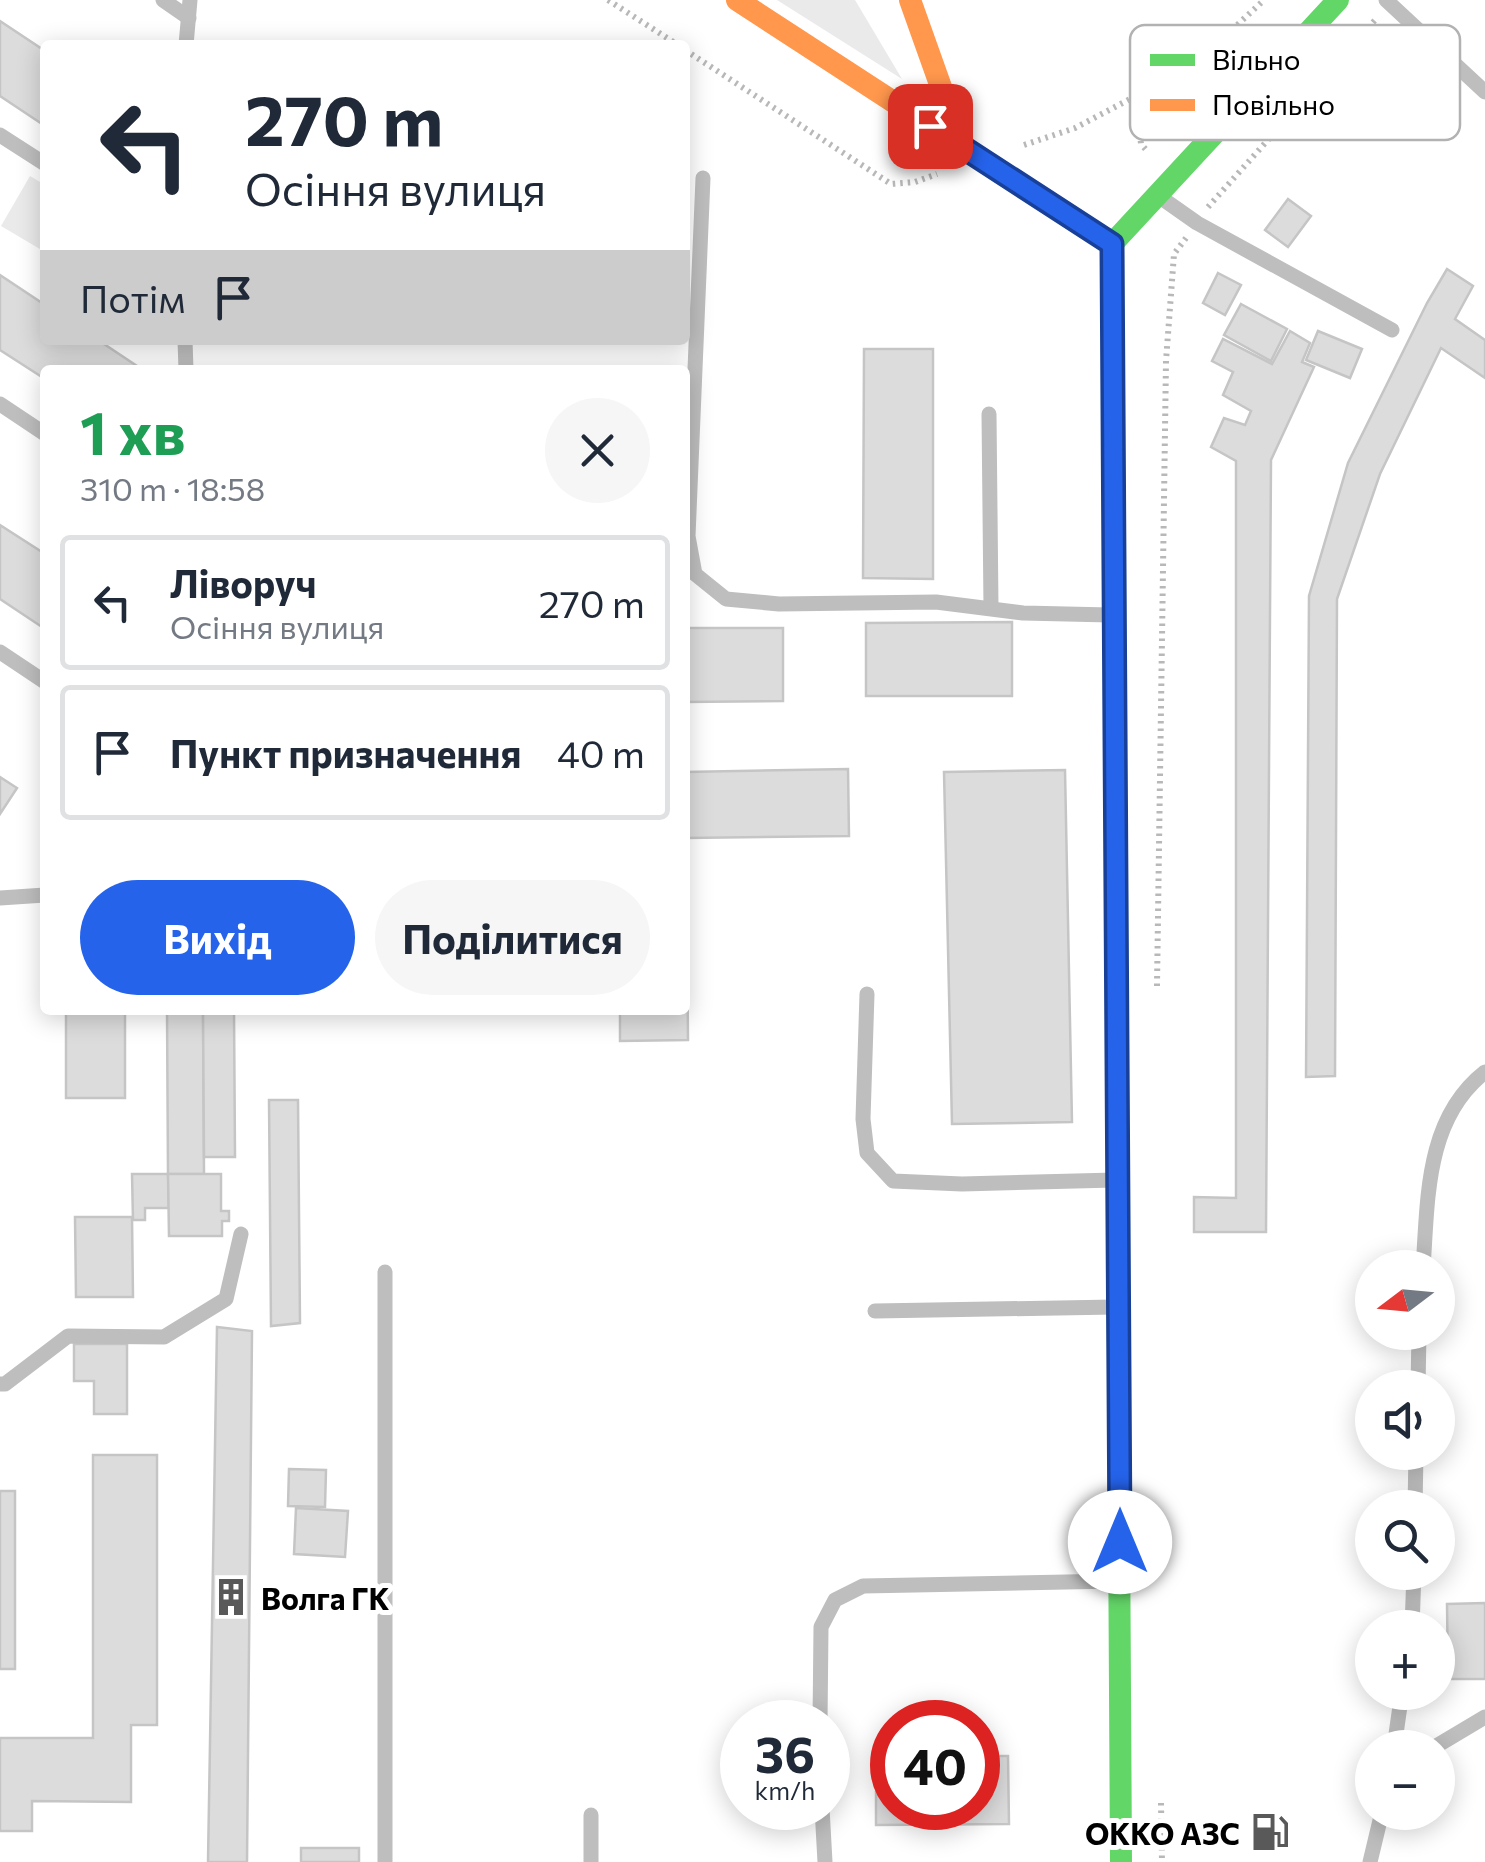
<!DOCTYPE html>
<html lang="uk">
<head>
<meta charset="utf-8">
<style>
	:root { --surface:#fff; --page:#f6f6f7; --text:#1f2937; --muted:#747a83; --line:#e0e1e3; --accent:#2563eb }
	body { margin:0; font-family:Commissioner,sans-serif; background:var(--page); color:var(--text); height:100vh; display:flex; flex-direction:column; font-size:38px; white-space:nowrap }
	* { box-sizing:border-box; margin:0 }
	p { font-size:32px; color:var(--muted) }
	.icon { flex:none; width:55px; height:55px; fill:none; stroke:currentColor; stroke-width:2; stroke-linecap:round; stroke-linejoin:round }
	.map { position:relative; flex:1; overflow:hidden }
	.panel { position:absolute; left:40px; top:365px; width:650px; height:650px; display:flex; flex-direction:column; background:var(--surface); border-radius:10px; box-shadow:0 5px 25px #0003 }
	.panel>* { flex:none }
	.guide { position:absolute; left:40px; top:40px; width:650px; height:305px; border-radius:10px; box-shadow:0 5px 25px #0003; background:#fff; color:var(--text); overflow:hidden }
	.needle { width:65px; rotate:254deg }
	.fabs { position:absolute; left:1355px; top:1250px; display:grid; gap:20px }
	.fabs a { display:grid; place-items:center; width:100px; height:100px; border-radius:50%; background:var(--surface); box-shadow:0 5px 25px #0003; font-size:50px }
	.speed { position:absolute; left:720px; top:1700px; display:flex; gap:20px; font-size:50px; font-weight:700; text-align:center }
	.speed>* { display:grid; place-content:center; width:130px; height:130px; border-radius:50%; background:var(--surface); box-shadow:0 5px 25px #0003; line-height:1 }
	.speed small { font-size:25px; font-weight:400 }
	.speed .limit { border:15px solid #d22; background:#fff; color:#111 }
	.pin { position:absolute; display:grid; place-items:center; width:85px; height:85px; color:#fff; margin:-42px; border-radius:20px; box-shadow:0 5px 15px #0006 }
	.me { position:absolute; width:110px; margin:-55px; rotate:0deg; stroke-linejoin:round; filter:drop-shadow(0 0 8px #0008) }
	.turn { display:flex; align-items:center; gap:35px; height:210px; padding:0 40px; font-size:45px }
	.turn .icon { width:130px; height:130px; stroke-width:2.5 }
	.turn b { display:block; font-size:70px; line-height:85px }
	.then { display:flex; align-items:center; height:95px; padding:0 40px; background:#0003; gap:20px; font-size:38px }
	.round { display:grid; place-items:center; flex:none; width:105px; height:105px; border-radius:52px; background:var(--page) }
	.summary { display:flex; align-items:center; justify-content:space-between; height:170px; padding:0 40px }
	h1 { font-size:60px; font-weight:700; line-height:75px; color:#1e9e55 }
	.primary-button { display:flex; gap:20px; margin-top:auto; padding:20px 40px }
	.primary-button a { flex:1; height:115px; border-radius:60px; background:var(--accent); color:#fff; font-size:40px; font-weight:700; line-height:115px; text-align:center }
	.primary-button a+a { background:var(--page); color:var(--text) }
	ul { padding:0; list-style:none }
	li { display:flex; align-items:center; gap:30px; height:135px; margin:0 20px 15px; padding:0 20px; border:5px solid var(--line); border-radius:10px }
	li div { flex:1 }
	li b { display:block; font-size:38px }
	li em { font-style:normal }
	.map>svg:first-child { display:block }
	.green { fill:#eaeaea }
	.building { fill:#dcdcdc; stroke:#c5c5c5; stroke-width:2.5 }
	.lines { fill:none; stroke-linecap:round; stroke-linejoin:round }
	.path { stroke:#b8b8b8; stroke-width:6; stroke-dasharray:2.5 5; stroke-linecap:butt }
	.lane { stroke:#bebebe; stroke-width:15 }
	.fast { stroke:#63d668; stroke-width:22 }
	.slow { stroke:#ff974d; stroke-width:22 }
	.route-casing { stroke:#184099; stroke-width:25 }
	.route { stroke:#2563eb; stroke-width:18 }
	.labels { text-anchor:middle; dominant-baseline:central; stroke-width:10; stroke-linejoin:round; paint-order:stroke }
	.poi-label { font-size:30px; font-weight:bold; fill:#000; stroke:#fff; text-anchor:start }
	.key { fill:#fff; stroke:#b2b2b2; stroke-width:2.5 }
	.key-label { font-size:28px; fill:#000 }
</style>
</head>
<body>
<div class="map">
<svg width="1485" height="1862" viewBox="0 0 1485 1862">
	<rect width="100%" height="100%" fill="#fff"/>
	<!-- green -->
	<g class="green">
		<polygon points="777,0 855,0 902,79"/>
		<polygon points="30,176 45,185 45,252 1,226"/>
	</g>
	<!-- building -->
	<g class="building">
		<polygon points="0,21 45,51 45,126 0,96"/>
		<polygon points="1288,199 1311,216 1288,247 1265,230"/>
		<polygon points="1447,269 1473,286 1455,319 1485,340 1485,378 1441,348 1380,474 1337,599 1335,1076 1306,1077 1309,596 1348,463 1427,303"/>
		<polygon points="1218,273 1241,285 1225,315 1203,303"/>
		<polygon points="0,275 45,305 45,340 98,340 143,370 45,370 45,379 0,350"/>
		<polygon points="1241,304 1287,329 1271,361 1224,335"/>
		<polygon points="1290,331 1310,343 1302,362 1314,367 1271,460 1266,1232 1194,1232 1194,1197 1236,1198 1236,461 1211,447 1224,418 1245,425 1251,411 1223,395 1233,372 1212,361 1223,339 1272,364"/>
		<polygon points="1318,331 1362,349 1350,378 1306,360"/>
		<polygon points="864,349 933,349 933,579 863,578"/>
		<polygon points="0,525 45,554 45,629 0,599"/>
		<polygon points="1012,622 1012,696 866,696 866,623"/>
		<polygon points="685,628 783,628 783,701 685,702"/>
		<polygon points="848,769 849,836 686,838 685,772"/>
		<polygon points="1065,770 1072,1122 952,1124 944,772"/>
		<polygon points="0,777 17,788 0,814"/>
		<polygon points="686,838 688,1040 620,1041 620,1010 685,1010"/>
		<rect x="66" y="1010" width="59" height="88"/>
		<polygon points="167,1010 203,1010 204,1174 168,1174"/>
		<polygon points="203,1010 234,1010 235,1157 204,1157"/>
		<polygon points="269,1100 298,1100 300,1323 271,1326"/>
		<polygon points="132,1174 168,1174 169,1208 145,1208 145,1220 133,1220"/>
		<polygon points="168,1174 221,1174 221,1211 229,1211 229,1221 222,1221 222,1236 169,1236"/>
		<polygon points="75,1217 132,1217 133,1297 76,1297"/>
		<polygon points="217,1327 252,1331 247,1862 208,1862"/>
		<polygon points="74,1344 127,1344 127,1414 94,1414 94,1381 74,1381"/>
		<polygon points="93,1455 157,1455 157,1725 131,1725 131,1802 32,1801 32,1831 0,1831 0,1738 93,1738"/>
		<polygon points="289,1469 326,1470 325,1507 288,1506"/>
		<rect x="0" y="1491" width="15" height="178"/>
		<polygon points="296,1508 348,1511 345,1557 294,1554"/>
		<polygon points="1485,1603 1485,1679 1448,1679 1447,1604"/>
		<polygon points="978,1756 1008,1756 1009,1824 876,1825 876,1792 892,1792 892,1808 978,1808"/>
		<rect x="301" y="1848" width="58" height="14"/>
	</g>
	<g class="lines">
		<!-- path -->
		<g class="path">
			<polyline points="608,0 678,45"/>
			<polyline points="685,50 891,184 915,182 937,174"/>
			<polyline points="1136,96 1141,144 1148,152"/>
			<polyline points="1024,145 1075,128 1193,66 1264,0"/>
			<polyline points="1208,207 1376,19"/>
			<polyline points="1157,986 1166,361 1174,254 1186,238"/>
			<polyline points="1161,1803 1162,1862"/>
		</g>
		<!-- lane -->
		<g class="lane">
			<polyline points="163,0 189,18"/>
			<polyline points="1386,0 1485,92"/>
			<polyline points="186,45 190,0"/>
			<polyline points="0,135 45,164"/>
			<polyline points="703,178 688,536 695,574 726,599 779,604 936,602 1023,613 1110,615"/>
			<polyline points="1160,197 1197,223 1392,330"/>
			<polyline points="185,340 186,370"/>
			<polyline points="0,404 45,434"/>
			<polyline points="989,414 991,607"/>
			<polyline points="0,652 45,682"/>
			<polyline points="0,898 45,895"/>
			<polyline points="867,994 863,1119 867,1153 893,1181 962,1184 1115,1180"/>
			<path d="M1423 1268C1428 1199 1425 1119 1485 1072"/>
			<polyline points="875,1311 1115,1307"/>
			<polyline points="0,1384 5,1384 68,1336 164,1337 226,1299 241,1234"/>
			<polyline points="1418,1388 1419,1332"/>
			<polyline points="1415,1508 1416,1452"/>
			<polyline points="1412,1628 1414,1572"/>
			<polyline points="820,1722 821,1627 835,1600 863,1586 1116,1581"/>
			<polyline points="1394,1748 1402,1692"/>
			<polyline points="1433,1748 1485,1717"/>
			<polyline points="822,1808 825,1862"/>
			<polyline points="385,1862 385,1272"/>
			<polyline points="591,1862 591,1815"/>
			<polyline points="1370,1862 1382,1812"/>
		</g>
		<!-- fast -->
		<g class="fast">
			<polyline points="1112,257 1112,244 1338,0"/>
			<polyline points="1115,839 1121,1862"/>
		</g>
		<!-- slow -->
		<g class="slow">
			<polyline points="737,0 1112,244"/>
			<polyline points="910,0 962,146"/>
			<polyline points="1112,257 1115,839"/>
		</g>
	</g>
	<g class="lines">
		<!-- route casing -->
		<g class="route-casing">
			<polyline id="route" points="930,126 1112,244 1120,1542"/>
		</g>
		<!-- route -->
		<use href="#route" class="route"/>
	</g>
	<!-- icons -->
	<defs>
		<g id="building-bare" transform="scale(3)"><path d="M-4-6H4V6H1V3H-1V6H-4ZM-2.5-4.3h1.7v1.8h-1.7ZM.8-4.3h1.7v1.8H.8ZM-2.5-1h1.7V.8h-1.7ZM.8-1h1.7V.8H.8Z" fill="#595959" stroke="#fff" stroke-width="2.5" paint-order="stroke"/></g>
		<g id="fuel-bare" transform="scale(3)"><path d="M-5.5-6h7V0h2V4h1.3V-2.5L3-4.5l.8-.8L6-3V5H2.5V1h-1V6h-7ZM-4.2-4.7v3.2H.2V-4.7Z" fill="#595959" stroke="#fff" stroke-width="2.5" paint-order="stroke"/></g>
	</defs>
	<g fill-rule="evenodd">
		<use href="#building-bare" x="231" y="1597"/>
		<use href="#fuel-bare" x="1270" y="1832"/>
	</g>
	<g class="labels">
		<!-- poi labels -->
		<g class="poi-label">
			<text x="261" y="1597">Волга ГК</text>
			<text x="1240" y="1832" text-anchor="end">ОККО АЗС</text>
		</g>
	</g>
	<!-- legend -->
	<rect x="1130" y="25" width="330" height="115" rx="15" class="key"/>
	<rect x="1150" y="54" width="45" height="12" fill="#63d668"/>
	<rect x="1150" y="99" width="45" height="12" fill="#ff974d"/>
	<g class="key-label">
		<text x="1212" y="70">Вільно</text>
		<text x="1212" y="115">Повільно</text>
	</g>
</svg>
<div class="fabs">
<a><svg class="needle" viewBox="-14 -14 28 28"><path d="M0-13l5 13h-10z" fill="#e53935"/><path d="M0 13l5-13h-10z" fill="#747a83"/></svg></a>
<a><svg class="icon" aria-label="sound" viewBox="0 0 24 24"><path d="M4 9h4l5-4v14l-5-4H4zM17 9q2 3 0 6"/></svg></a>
<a><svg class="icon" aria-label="search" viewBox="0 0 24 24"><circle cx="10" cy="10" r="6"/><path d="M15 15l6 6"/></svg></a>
<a>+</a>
<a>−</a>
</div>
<div class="speed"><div>36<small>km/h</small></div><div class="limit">40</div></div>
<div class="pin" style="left:930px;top:126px;background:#d93025"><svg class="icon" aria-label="arrive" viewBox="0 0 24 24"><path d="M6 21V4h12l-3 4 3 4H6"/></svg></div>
<svg class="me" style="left:1120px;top:1542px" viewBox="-20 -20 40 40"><circle r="19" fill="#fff"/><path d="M0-13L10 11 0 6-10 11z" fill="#2563eb"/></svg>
<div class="guide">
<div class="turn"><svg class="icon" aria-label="left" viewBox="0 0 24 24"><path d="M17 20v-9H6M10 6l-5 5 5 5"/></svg><div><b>270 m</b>Осіння вулиця</div></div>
<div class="then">Потім<svg class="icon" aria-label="arrive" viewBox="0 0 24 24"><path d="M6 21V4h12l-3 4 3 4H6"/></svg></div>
</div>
<section class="panel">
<div class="summary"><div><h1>1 хв</h1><p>310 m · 18:58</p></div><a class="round"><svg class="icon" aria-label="close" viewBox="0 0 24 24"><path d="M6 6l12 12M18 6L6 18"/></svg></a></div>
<ul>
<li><svg class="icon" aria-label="left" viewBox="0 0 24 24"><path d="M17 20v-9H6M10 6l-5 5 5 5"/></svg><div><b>Ліворуч</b><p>Осіння вулиця</p></div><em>270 m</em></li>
<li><svg class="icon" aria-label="arrive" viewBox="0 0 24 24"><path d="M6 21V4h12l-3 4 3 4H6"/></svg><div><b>Пункт призначення</b></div><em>40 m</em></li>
</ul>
<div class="primary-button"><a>Вихід</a><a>Поділитися</a></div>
</section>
</div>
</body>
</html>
